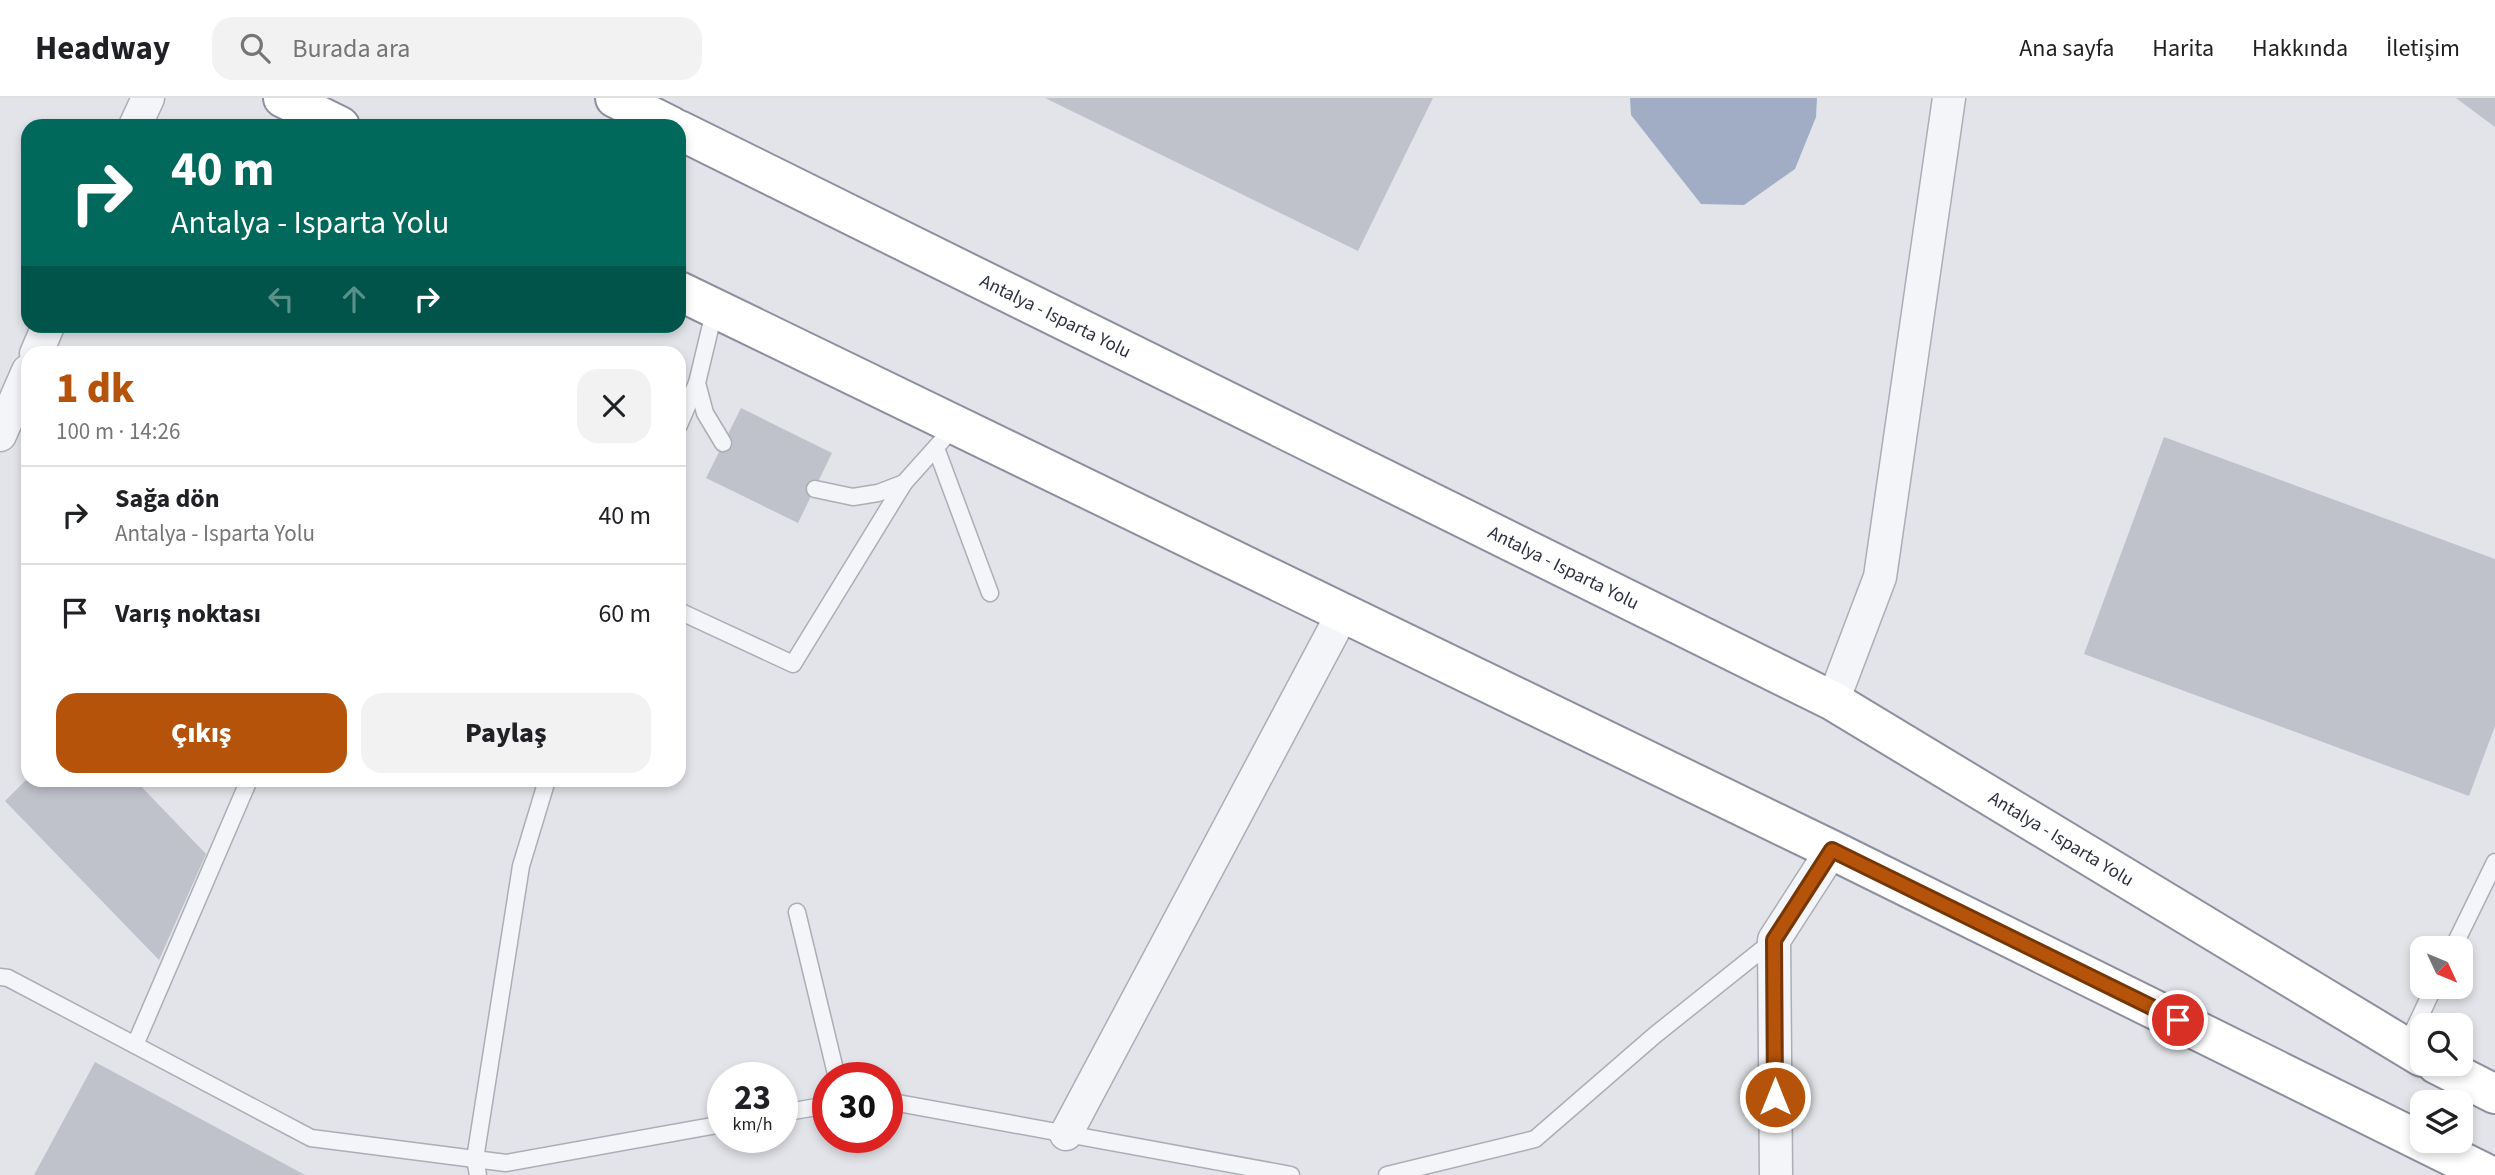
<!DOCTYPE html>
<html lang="tr">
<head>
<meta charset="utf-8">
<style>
	:root { --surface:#fff; --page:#f2f2f2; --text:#202124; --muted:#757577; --line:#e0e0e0; --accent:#b45309 }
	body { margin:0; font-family:"Source Sans 3",sans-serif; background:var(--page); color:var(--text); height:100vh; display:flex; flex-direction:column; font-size:26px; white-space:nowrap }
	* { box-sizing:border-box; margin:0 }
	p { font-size:23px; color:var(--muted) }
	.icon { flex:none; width:38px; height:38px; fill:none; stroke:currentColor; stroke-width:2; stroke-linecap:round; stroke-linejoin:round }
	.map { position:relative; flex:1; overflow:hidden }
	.details { position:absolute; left:21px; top:248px; width:665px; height:441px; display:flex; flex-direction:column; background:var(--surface); border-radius:21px; box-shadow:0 4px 10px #0003 }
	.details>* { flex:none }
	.hud { position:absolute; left:21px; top:21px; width:665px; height:214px; border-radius:21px; box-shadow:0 4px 10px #0003; background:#00695c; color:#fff; overflow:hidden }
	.needle { width:46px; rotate:134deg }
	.tools { position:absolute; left:2410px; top:838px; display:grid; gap:14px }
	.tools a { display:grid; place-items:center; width:63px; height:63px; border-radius:14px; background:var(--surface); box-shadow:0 4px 10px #0003; font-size:35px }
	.speed { position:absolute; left:707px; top:964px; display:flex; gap:14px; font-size:35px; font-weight:700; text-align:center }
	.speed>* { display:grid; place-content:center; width:91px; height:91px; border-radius:50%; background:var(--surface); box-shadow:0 4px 10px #0003; line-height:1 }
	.speed small { font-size:18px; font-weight:400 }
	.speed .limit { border:10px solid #d22; background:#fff; color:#111 }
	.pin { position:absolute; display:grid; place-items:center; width:60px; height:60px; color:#fff; margin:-30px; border:4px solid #fff; border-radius:50%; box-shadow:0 2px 7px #0007 }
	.me { position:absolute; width:77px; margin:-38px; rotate:0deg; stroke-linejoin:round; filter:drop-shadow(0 0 5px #0008) }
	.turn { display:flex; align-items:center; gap:24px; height:147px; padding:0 35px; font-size:32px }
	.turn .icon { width:91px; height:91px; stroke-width:2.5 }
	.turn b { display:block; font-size:49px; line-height:60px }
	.lanes { display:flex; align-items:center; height:66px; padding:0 35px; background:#0003; justify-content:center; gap:35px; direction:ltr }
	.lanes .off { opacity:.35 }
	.round { display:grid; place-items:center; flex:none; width:74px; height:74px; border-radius:21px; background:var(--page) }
	.summary { display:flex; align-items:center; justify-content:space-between; height:119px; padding:0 35px }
	h1 { font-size:42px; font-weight:800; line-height:52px; color:var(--accent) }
	.primary-button { display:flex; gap:14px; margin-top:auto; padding:14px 35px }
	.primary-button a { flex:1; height:80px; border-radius:21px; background:var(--accent); color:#fff; font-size:28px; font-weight:800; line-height:80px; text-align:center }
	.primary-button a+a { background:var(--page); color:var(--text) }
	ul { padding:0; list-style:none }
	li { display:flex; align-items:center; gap:21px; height:98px; padding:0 35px; border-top:2px solid var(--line) }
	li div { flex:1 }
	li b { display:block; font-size:26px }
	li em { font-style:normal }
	header { display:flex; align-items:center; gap:42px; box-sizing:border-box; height:98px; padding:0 35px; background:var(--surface); border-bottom:2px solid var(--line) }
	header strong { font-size:33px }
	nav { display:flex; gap:38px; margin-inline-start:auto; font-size:24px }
	.search { width:490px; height:63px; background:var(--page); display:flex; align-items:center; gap:18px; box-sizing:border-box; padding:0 24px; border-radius:21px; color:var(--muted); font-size:26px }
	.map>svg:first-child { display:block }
	.water { fill:#a0adc5 }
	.building { fill:#c0c2cb }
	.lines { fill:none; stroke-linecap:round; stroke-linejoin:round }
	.service-casing { stroke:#abaeb6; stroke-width:19 }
	.minor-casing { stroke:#abaeb6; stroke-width:35 }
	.trunk-casing { stroke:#8b8f9e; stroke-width:42 }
	.service { stroke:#f4f5f8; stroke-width:16 }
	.minor { stroke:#f4f5f8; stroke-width:32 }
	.trunk { stroke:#fff; stroke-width:38 }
	.route-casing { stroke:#753606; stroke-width:18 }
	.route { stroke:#b45309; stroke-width:12 }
	.labels { text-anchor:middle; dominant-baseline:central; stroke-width:6; stroke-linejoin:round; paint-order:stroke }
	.street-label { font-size:19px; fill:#2c303f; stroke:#f1f3f7 }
</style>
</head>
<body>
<header>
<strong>Headway</strong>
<div class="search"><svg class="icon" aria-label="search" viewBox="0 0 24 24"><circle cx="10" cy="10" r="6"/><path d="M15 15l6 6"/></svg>Burada ara</div>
<nav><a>Ana sayfa</a><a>Harita</a><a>Hakkında</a><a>İletişim</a></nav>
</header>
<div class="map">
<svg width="2495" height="1077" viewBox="0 0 2495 1077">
	<rect width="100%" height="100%" fill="#e2e4e9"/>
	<!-- water -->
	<polygon class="water" points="1630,0 1817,0 1816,19 1795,71 1744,107 1701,106 1631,17"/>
	<!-- building -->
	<g class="building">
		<polygon points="1045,0 1433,0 1358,153"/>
		<polygon points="2456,0 2495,0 2495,29"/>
		<polygon points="741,310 832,355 798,425 706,380"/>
		<polygon points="2164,339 2495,461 2495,628 2469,698 2084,556"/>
		<polygon points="26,682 135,682 206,756 159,862 5,703"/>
		<polygon points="95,964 305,1077 34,1077"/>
	</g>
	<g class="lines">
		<!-- service casing -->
		<g class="service-casing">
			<g id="service">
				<polyline points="715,210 697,285 705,315 723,345"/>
				<polyline points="679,327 697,285"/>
				<polyline points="936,350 990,495"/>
				<polyline points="815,391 853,399 878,395 904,385 955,328"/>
				<polyline points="679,513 793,566 904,385"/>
				<polyline points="797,814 837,980"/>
				<polyline points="2453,850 2495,764"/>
				<polyline points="0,879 8,880 311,1040 506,1065 723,1026"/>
				<polyline points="135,947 249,682"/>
				<polyline points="2405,950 2434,889"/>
				<polyline points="887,1003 1291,1077"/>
				<polyline points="782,1015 828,1007"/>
				<polyline points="478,1077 475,1061 521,768 547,682"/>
				<polyline points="1387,1077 1535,1041 1655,937 1774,842"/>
			</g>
		</g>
		<!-- minor casing -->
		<g class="minor-casing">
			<g id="minor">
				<polyline points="135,28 148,0"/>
				<polyline points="36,256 48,228"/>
				<polyline points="0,337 28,273"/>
				<polyline points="1833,603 1880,479 1949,0"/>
				<polyline points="1066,1036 1343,515"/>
				<polyline points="1776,1077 1774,842 1832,752"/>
			</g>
		</g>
		<!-- trunk casing -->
		<g class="trunk-casing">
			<g id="trunk">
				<polyline points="283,0 340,28"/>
				<polyline points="615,0 671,28"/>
				<path id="s1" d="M679 32 1833 603 2422 959"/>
				<polyline points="679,193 1832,752 2489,1077"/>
				<polyline points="2436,966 2495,996"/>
			</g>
		</g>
		<!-- service -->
		<use href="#service" class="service"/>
		<!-- minor -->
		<use href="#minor" class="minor"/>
		<!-- trunk -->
		<use href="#trunk" class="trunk"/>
	</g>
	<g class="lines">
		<!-- route casing -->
		<g class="route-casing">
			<polyline id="route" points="1775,999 1774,842 1832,752 2178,922"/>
		</g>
		<!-- route -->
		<use href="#route" class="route"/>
	</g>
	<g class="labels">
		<!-- street labels -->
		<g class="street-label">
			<text stroke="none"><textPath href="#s1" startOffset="420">Antalya - Isparta Yolu</textPath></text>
			<text stroke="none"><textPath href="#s1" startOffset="987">Antalya - Isparta Yolu</textPath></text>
			<text stroke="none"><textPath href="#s1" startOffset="1554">Antalya - Isparta Yolu</textPath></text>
		</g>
	</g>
</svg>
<div class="tools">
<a><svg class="needle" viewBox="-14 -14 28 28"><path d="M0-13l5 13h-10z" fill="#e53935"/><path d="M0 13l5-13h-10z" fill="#757577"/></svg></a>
<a><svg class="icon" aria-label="search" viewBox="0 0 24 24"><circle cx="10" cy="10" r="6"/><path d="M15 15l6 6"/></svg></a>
<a><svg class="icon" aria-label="layers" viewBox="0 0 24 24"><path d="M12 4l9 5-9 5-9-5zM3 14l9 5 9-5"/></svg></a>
</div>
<div class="speed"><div>23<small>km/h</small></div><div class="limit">30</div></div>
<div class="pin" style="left:2178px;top:922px;background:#d93025"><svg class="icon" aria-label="arrive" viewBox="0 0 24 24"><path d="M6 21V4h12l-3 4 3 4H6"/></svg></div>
<svg class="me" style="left:1775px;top:999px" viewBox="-20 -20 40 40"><circle r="17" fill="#b45309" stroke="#fff" stroke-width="3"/><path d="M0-11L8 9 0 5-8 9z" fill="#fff"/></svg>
<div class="hud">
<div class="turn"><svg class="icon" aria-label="right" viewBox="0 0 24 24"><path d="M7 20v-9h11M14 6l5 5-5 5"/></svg><div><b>40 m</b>Antalya - Isparta Yolu</div></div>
<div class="lanes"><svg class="icon off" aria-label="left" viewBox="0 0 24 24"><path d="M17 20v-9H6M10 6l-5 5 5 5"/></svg><svg class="icon off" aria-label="ahead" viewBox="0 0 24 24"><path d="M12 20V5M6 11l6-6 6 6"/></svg><svg class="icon" aria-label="right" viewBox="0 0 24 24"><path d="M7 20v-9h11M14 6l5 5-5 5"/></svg></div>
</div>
<section class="details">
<div class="summary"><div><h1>1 dk</h1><p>100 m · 14:26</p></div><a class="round"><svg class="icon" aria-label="close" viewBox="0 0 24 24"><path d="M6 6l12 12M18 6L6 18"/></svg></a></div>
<ul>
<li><svg class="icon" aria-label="right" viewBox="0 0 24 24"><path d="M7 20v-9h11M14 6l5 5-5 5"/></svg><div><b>Sağa dön</b><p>Antalya - Isparta Yolu</p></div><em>40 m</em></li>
<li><svg class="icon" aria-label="arrive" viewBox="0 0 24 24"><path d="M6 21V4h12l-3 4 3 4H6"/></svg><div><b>Varış noktası</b></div><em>60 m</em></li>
</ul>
<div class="primary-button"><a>Çıkış</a><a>Paylaş</a></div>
</section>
</div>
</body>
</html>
